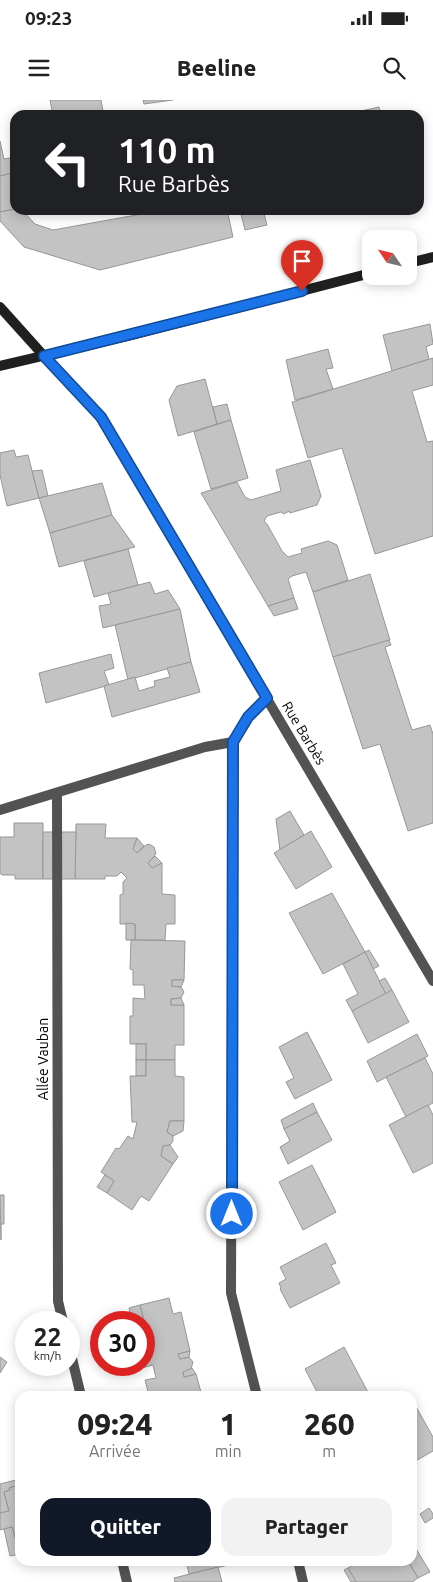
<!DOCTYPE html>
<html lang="fr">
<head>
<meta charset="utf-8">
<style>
	:root { --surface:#fff; --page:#f2f2f2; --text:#222; --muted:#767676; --accent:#111827 }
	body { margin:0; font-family:Ubuntu,sans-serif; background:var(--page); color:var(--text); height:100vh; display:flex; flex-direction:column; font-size:19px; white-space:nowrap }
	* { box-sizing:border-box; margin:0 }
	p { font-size:16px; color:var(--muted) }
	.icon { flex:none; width:28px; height:28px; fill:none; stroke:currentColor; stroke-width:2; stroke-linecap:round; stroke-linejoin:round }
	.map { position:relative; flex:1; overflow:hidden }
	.drawer { position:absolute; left:15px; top:1291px; width:402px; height:175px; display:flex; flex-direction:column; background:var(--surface); border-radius:15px; box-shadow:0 2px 12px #0003 }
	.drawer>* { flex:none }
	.banner { position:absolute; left:10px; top:10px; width:414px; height:105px; border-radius:15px; box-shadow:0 2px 12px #0003; background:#202124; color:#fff; overflow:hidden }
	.needle { width:32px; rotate:305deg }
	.fabs { position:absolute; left:362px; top:130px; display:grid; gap:10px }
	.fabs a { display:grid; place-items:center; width:55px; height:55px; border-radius:10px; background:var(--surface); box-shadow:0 2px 12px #0003; font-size:25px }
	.speed { position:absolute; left:15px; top:1211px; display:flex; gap:10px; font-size:25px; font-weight:700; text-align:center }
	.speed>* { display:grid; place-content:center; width:65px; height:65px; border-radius:50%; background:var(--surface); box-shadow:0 2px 12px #0003; line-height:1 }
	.speed small { font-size:12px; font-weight:400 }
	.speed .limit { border:8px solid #d22; background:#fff; color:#111 }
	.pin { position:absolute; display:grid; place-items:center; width:42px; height:42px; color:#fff; margin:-51px -21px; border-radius:50% 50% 50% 0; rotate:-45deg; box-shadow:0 0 5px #0007 }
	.pin .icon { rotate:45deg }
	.me { position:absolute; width:55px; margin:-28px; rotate:0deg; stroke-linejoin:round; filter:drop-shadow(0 0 4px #0008) }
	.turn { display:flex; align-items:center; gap:18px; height:105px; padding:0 25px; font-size:22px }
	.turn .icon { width:65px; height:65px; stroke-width:2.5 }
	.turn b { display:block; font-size:35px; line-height:42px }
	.eta { display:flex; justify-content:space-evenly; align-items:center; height:85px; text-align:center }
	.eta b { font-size:30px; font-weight:800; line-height:35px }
	.button { display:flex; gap:10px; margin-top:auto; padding:10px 25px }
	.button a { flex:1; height:58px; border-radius:15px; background:var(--accent); color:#fff; font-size:20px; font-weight:800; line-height:58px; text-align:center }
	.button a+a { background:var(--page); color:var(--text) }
	.status { display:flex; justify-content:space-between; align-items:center; height:35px; padding:0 25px; background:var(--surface); direction:ltr }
	.status svg { height:14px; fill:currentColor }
	header { display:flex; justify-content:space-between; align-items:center; height:65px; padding:0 25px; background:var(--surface); font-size:22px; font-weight:800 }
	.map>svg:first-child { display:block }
	.building { fill:#c3c3c3; stroke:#979797 }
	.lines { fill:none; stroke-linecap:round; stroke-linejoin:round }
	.minor { stroke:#535353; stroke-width:10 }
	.secondary { stroke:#202020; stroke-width:10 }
	.route-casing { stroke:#114b97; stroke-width:12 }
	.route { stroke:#1a73e8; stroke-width:9 }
	.labels { text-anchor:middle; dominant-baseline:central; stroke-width:5; stroke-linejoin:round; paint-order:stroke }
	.street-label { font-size:14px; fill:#000; stroke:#fff }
</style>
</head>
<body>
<div class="status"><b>09:23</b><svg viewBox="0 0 49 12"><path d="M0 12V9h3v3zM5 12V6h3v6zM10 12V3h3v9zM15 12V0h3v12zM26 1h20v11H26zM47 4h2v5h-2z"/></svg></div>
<header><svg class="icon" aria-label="menu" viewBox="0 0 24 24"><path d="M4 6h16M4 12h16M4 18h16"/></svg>Beeline<svg class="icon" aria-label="search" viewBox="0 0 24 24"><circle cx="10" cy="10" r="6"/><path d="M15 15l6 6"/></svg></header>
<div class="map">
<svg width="433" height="1482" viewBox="0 0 433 1482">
	<rect width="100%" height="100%" fill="#fff"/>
	<!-- building -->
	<g class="building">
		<polygon points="50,0 101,0 103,11 80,15 53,15"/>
		<polygon points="143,0 173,0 144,4"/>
		<polygon points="379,7 381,15 343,15"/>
		<polygon points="0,41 4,59 10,58 13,73 0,76"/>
		<polygon points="13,73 15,82 15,109 0,112 0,76"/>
		<polygon points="15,109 22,110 35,124 53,130 164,110 227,110 233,137 100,170 24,147 0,121 0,112"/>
		<polygon points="240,110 279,110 264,114 267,125 245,130"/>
		<polygon points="430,224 433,244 426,247 429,259 392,271 383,235"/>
		<polygon points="328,249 333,268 326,269 333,289 295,300 286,260"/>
		<polygon points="433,258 433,285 412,291 427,342 433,341 433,436 375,454 342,348 308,358 292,302"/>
		<polygon points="205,279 217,324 178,336 169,300 177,286"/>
		<polygon points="227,304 231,320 217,324 213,307"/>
		<polygon points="231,320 248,378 211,389 194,332"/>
		<polygon points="14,350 16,357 28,355 39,398 7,406 0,375 0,353"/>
		<polygon points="310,360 321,396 317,405 290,413 289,411 284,414 281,412 267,416 264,421 267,424 282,451 288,457 302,453 301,449 328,441 337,445 348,480 313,492 306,472 292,476 288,479 294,498 268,506 201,393 237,382 245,397 251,400 281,391 276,370"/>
		<polygon points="42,370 48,396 39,398 32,371"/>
		<polygon points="102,383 112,415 50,433 39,398"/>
		<polygon points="112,415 135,447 59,467 50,433"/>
		<polygon points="128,449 138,485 94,497 84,461"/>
		<polygon points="370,474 390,540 333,557 313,492"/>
		<polygon points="150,482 155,494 168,490 180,509 103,528 99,506 111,504 108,493"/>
		<polygon points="294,498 298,509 274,516 268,506"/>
		<polygon points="180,509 191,562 128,580 115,525"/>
		<polygon points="389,540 391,545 385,547 412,630 430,625 433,634 433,723 408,731 380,644 363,649 333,557"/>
		<polygon points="111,554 114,568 104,571 109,585 46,603 39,573"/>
		<polygon points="191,562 200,592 112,617 104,586 135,577 139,591 155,586 154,581 170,577 167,568"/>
		<polygon points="290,711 304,735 280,750 276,719"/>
		<polygon points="14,723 43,723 43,779 15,779 15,775 2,775 0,773 0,737 14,737"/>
		<polygon points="76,724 106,724 105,738 137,738 133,749 137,753 146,745 149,744 154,747 156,754 148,763 152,768 162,763 162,794 175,795 175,824 166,824 165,840 135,840 135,824 120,824 120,795 123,794 123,782 127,778 121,772 117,776 105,776 105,779 75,779"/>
		<polygon points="311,731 332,767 296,789 274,753"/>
		<polygon points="43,732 76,732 75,779 43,779"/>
		<polygon points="137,738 144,746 137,753 133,749"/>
		<polygon points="155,756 162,763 152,768 148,763"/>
		<polygon points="332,793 365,852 323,874 289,813"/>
		<polygon points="126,823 135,824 135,840 126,840"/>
		<polygon points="131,840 185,841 184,880 172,880 172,886 181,887 184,892 181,898 171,899 171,905 184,905 184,945 175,945 175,960 146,960 146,944 130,944 130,916 133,916 133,898 145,899 144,885 133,885 133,870 130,869"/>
		<polygon points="369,850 379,866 373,869 365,852"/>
		<polygon points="365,852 386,894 352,911 346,900 358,894 343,864"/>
		<polygon points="385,878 392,890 386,894 379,881"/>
		<polygon points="172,880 184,880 181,887 172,886"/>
		<polygon points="392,890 409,922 368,943 352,911"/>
		<polygon points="181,898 184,905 171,905 171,899"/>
		<polygon points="307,932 332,980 295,999 286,982 294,978 279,947"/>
		<polygon points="417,934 428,956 377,982 367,961"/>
		<rect x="136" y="944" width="10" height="16"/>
		<polygon points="425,958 433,974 433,1003 406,1017 386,977"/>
		<rect x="136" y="960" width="10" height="16"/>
		<polygon points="146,960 175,960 175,976 184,977 184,1021 170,1021 167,1032 173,1036 173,1041 170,1045 163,1046 161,1056 173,1064 149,1101 141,1096 132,1110 107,1093 114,1081 101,1072 116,1048 119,1049 128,1036 133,1039 137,1022 132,1022 130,976 146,976"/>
		<polygon points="313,1003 317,1012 284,1029 281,1020"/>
		<polygon points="428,1005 433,1015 433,1063 413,1073 389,1025"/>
		<polygon points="317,1012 332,1040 288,1064 280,1047 290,1041 284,1029"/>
		<polygon points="170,1021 184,1021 183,1031 173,1036 167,1032"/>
		<polygon points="170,1045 178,1057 173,1064 161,1056 163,1046"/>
		<polygon points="312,1065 336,1112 303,1130 279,1082"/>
		<polygon points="105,1075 114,1081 107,1093 97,1087"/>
		<polygon points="0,1095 4,1095 4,1124 1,1124 1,1140"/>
		<polygon points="326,1143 336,1163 331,1165 340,1183 290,1208 280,1189 281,1188 279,1183 286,1179 280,1167"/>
		<polygon points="169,1198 173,1214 181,1212 190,1251 178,1254 180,1259 189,1257 193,1262 191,1269 183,1272 184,1277 196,1274 202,1296 149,1296 145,1280 156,1278 153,1265 142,1268 141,1265 144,1265 144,1222 136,1222 144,1221 140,1205"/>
		<polygon points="140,1205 144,1221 132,1222 129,1208"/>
		<polygon points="344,1247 370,1296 319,1296 305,1269"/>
		<polygon points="190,1251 189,1257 180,1259 178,1254"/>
		<polygon points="0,1257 7,1262 0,1273"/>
		<polygon points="192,1268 196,1274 184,1277 183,1272"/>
		<polygon points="415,1305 433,1337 433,1351 412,1363 412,1306"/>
		<polygon points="20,1379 20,1385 9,1388 10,1390 4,1392 9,1411 0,1413 0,1384"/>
		<polygon points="20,1385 20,1445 17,1445 12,1427 0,1430 0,1413 9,1411 4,1392 10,1390 9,1388"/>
		<polygon points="429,1408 433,1414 433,1418 425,1423 420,1414"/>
		<polygon points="12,1427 17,1445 20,1445 20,1454 10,1456 4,1429"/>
		<polygon points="412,1442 430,1472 418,1478 408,1461 412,1461"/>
		<polygon points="186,1461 233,1461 233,1464 189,1474"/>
		<polygon points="359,1461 408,1461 418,1478 412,1482 356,1482 348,1468"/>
		<polygon points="218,1467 222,1482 175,1482 174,1478"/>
		<polygon points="348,1468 356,1482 351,1482 344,1470"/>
	</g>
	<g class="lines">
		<!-- minor -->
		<g class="minor">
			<polyline points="44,256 101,317 433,881"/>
			<polyline points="57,694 58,1201 63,1222"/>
			<polyline points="0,710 205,647 233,642"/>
			<polyline points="69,1246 81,1296"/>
			<polyline points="257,1296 231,1193 233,642 248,617 267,598"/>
			<polyline points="122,1461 127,1482"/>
			<polyline points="298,1461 303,1482"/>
		</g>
		<!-- secondary -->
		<g class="secondary">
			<polyline points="409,163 433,157"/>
			<polyline points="0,207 44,256"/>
			<polyline points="0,266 128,236 371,173"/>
		</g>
	</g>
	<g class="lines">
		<!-- route casing -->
		<g class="route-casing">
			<polyline id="route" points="232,1114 233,642 248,617 267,598 101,317 44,256 302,191"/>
		</g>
		<!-- route -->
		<use href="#route" class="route"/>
	</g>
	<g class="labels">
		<!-- street labels -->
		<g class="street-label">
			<text transform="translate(304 633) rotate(59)">Rue Barbès</text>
			<text transform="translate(43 959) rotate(-90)">Allée Vauban</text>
		</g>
	</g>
</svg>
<div class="fabs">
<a><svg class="needle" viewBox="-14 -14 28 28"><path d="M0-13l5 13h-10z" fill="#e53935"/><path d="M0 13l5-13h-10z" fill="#767676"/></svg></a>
</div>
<div class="speed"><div>22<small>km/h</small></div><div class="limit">30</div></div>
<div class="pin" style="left:302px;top:191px;background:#d93025"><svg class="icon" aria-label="arrive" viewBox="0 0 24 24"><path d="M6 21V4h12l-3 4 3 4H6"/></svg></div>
<svg class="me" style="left:232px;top:1114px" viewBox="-20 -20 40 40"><circle r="17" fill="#1a73e8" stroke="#fff" stroke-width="3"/><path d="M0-11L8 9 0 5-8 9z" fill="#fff"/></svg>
<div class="banner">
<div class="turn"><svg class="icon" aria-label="left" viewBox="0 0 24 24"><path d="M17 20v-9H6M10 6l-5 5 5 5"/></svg><div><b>110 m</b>Rue Barbès</div></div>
</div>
<section class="drawer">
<div class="eta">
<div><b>09:24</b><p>Arrivée</p></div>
<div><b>1</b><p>min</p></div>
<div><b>260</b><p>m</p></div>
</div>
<div class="button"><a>Quitter</a><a>Partager</a></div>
</section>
</div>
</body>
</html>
